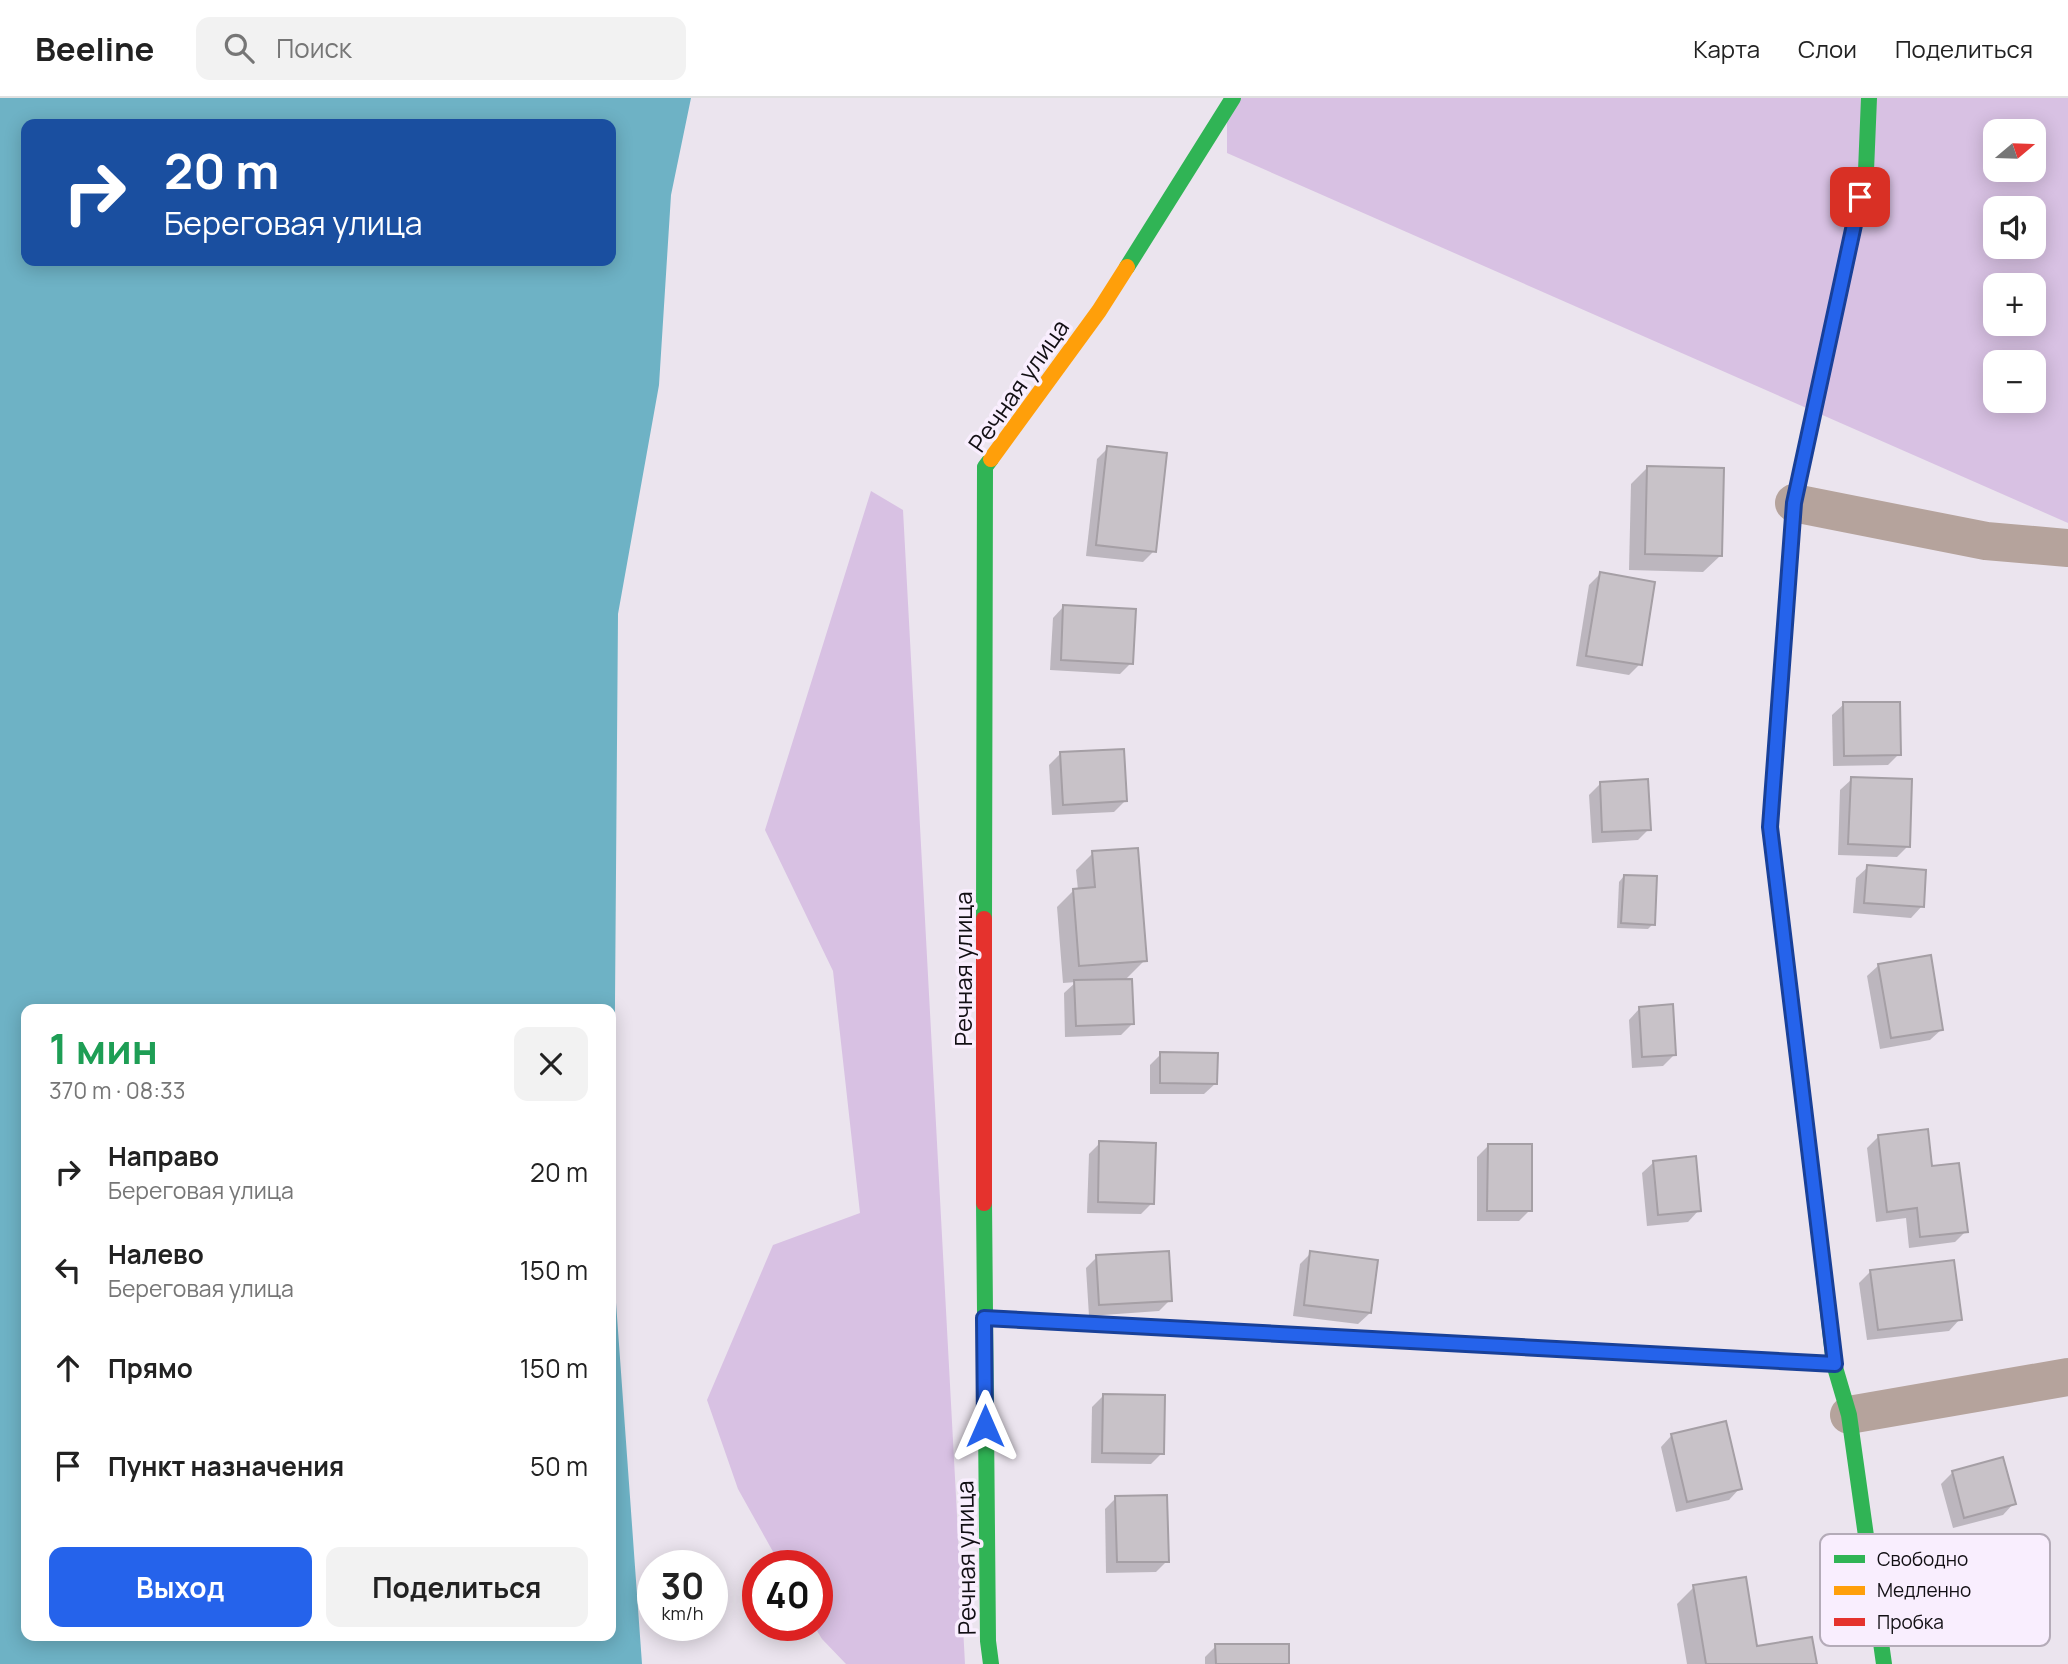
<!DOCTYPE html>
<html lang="ru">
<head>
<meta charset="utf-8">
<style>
	:root { --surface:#fff; --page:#f2f2f2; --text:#222; --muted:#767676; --line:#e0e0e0; --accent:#2563eb }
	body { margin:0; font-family:Manrope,sans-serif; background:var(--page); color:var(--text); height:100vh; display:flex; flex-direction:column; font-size:26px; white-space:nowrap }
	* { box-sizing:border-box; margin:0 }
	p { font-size:23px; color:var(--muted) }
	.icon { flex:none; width:38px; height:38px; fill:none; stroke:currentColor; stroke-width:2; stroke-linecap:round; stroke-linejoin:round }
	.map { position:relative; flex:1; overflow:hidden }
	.details { position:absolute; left:21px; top:906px; width:595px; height:637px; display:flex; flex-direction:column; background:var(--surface); border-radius:14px; box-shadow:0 4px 18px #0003 }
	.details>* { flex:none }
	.banner { position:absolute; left:21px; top:21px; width:595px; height:147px; border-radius:14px; box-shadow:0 4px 18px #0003; background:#1a4fa0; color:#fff; overflow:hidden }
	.needle { width:46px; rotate:71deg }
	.controls { position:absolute; left:1983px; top:21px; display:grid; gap:14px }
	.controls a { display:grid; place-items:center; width:63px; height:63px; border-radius:14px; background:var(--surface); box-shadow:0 4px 18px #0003; font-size:35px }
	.speed { position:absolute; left:637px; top:1452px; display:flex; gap:14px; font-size:35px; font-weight:700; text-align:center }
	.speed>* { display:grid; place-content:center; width:91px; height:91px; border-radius:50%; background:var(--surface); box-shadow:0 4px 18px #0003; line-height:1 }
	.speed small { font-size:18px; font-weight:400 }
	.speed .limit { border:10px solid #d22; background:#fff; color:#111 }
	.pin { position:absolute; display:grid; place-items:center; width:60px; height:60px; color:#fff; margin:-30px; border-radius:14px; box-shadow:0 4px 10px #0006 }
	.me { position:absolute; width:77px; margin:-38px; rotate:0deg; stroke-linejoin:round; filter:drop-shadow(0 0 5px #0008) }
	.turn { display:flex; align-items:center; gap:24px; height:147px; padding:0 28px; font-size:32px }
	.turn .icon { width:91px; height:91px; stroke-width:2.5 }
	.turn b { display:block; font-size:49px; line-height:60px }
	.round { display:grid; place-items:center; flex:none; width:74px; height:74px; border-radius:14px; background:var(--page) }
	.headline { display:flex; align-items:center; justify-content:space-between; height:119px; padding:0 28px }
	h1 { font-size:42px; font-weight:700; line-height:52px; color:#1e9e55 }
	.primary-button { display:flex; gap:14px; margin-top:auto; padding:14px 28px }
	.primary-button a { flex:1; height:80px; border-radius:14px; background:var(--accent); color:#fff; font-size:28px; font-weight:700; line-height:80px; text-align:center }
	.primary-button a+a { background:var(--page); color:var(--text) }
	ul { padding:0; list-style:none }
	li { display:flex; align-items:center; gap:21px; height:98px; padding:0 28px }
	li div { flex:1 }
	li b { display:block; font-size:26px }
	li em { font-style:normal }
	header { display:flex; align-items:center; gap:42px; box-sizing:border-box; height:98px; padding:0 35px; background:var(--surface); border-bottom:2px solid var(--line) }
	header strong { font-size:33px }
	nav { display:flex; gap:38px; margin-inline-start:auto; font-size:24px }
	.search { width:490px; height:63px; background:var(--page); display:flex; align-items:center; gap:18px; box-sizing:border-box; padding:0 24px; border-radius:14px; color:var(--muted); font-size:26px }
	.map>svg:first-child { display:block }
	.green { fill:#d8c1e3; fill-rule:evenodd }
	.water { fill:#6eb2c5; fill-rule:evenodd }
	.shadow { fill:#0003 }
	.building { fill:#c8c2c8; stroke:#a59fa5; stroke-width:2 }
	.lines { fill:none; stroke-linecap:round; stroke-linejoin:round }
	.street { stroke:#b5a39c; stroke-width:38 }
	.fast { stroke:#30b455; stroke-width:16 }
	.slow { stroke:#ff9f0a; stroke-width:16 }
	.jam { stroke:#e5322d; stroke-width:16 }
	.route-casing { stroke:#184099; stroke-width:18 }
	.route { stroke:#2563eb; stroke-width:12 }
	.labels { text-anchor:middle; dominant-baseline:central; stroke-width:7; stroke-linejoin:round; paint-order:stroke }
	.street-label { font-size:24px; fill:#120f14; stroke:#f9eefe }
	.key { fill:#f9eefe; stroke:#b4abb8; stroke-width:2 }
	.key-label { font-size:19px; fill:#120f14 }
</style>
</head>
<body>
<header>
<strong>Beeline</strong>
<div class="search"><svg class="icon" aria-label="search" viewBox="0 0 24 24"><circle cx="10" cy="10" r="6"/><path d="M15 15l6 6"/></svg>Поиск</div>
<nav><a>Карта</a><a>Слои</a><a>Поделиться</a></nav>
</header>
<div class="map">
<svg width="2068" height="1566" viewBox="0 0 2068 1566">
	<rect width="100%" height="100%" fill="#ebe4ee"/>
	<!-- green -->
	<g class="green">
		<path d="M1227 0H2068V425L1227 55ZM1995 33H2034V72H1995ZM1995 110H2034V149H1995ZM1995 187H2034V226H1995ZM1995 264H2034V303H1995Z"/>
		<polygon points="871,393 903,412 965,1566 846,1566 822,1541 814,1528 817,1528 817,1468 781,1468 738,1391 707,1302 773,1147 860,1115 833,873 765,732"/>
	</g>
	<!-- water -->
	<path class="water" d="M0 0H691L671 97 659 287 618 516 613 1163 642 1566H0ZM26 26H611V163H26ZM26 912H611V1538H26Z"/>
	<!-- shadow -->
	<g class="shadow">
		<polygon points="1108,350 1154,453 1143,464 1086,458 1097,361"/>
		<polygon points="1648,369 1720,458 1703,474 1629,472 1631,386"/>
		<polygon points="1600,476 1640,566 1629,577 1576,568 1589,487"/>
		<polygon points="1064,508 1131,565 1120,576 1050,572 1053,520"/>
		<polygon points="1844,606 1899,656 1888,667 1833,668 1832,617"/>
		<polygon points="1060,656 1125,703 1114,714 1052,717 1049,667"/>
		<polygon points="1852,681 1908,748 1897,759 1838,757 1840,692"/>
		<polygon points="1601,685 1649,731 1638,742 1592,745 1589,697"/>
		<polygon points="1093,755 1145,862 1124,883 1132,926 1121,937 1065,939 1064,895 1076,884 1063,885 1057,809 1074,792 1078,792 1076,772"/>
		<polygon points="1868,769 1922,808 1911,820 1853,815 1856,780"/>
		<polygon points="1624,778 1653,826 1648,831 1617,830 1619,784"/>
		<polygon points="1879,867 1942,931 1930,942 1880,951 1867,878"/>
		<polygon points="1640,910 1675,956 1663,968 1632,970 1629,922"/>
		<polygon points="1161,956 1216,985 1204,996 1150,996 1150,967"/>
		<polygon points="1879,1038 1931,1070 1966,1133 1955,1144 1909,1150 1906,1120 1876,1124 1867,1050"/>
		<polygon points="1100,1045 1152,1105 1141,1116 1087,1115 1089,1056"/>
		<polygon points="1488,1048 1530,1112 1519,1123 1477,1123 1477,1059"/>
		<polygon points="1654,1064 1699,1112 1688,1124 1647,1128 1642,1075"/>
		<polygon points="1311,1155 1370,1215 1358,1226 1293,1218 1300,1166"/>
		<polygon points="1097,1159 1170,1202 1159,1213 1089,1218 1086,1170"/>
		<polygon points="1871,1173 1960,1221 1949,1233 1867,1242 1859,1185"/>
		<polygon points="1103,1298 1162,1355 1151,1366 1091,1365 1092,1309"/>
		<polygon points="1672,1337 1740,1390 1729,1402 1676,1414 1661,1349"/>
		<polygon points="2002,1361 2014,1405 2003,1417 1953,1430 1941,1386 1952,1375"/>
		<polygon points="1116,1400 1167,1463 1156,1474 1106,1475 1105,1411"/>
		<polygon points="1694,1489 1756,1550 1815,1566 1687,1566 1677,1506"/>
		<polygon points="1216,1548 1287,1566 1205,1566 1205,1559"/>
	</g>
	<!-- building -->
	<g class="building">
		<polygon points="1107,348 1167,355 1156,454 1096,447"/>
		<polygon points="1647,368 1724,370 1722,458 1645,456"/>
		<polygon points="1600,474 1655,484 1642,567 1586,558"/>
		<polygon points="1063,507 1136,511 1133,566 1061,562"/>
		<polygon points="1843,604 1900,604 1901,657 1844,658"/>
		<polygon points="1124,651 1127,703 1063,707 1060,654"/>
		<polygon points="1851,679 1912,681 1910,749 1848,746"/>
		<polygon points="1648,681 1651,732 1602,734 1600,684"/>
		<polygon points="1138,750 1147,863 1079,868 1073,791 1095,789 1092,753"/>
		<polygon points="1867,767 1926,772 1924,809 1864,805"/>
		<polygon points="1624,777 1657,778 1655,827 1621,825"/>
		<polygon points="1931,857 1943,932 1891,940 1878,866"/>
		<polygon points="1132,881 1134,926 1076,928 1074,882"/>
		<polygon points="1673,906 1676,957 1642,959 1639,909"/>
		<polygon points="1160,954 1218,955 1217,986 1160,985"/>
		<polygon points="1928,1031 1932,1068 1959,1065 1968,1134 1920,1139 1917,1110 1887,1114 1878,1037"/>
		<polygon points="1099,1043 1156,1045 1154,1106 1098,1104"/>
		<polygon points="1488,1046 1532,1046 1532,1113 1487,1113"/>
		<polygon points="1696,1058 1701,1113 1658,1117 1653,1063"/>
		<polygon points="1169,1153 1172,1203 1099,1207 1096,1157"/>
		<polygon points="1310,1153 1378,1162 1371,1215 1304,1207"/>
		<polygon points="1954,1162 1962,1222 1878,1232 1870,1172"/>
		<polygon points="1103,1296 1165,1297 1164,1356 1102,1355"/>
		<polygon points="1726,1323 1742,1391 1687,1404 1671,1336"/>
		<polygon points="2003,1359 2016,1406 1964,1420 1952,1373"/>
		<polygon points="1167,1397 1169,1464 1117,1464 1115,1398"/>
		<polygon points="1746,1479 1757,1548 1812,1539 1817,1566 1706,1566 1693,1487"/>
		<polygon points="1215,1546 1289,1546 1289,1566 1216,1566"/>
	</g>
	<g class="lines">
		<!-- street -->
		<g class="street">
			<polyline points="1794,405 1986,443 2068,450"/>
			<polyline points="1849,1317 2068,1279"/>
		</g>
		<!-- fast -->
		<g class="fast">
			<polyline points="1127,169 1233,0"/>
			<polyline points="984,821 985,369 991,361"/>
			<polyline points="1786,863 1770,729 1794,405 1866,73 1869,0"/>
			<polyline points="984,1105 988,1543 991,1566"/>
			<polyline points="1823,1170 1834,1266 1849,1317 1884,1566"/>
			<polyline points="984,1220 1834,1266"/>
		</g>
		<!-- slow -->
		<g class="slow">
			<polyline points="991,361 1099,213 1127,169"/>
			<polyline points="1786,863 1823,1170"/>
		</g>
		<!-- jam -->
		<polyline class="jam" points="984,1105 984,821"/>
	</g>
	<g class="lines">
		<!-- route casing -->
		<g class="route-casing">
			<polyline id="route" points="985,1328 984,1220 1835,1266 1770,729 1794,405 1860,99"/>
		</g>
		<!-- route -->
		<use href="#route" class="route"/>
	</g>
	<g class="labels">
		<!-- street labels -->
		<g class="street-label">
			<text transform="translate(1018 287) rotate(-55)">Речная улица</text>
			<text transform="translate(962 871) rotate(-90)">Речная улица</text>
			<text transform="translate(965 1460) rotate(-91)">Речная улица</text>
		</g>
	</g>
	<!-- legend -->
	<rect x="1820" y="1436" width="230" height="112" rx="10" class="key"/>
	<rect x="1834" y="1457" width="31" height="8" fill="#30b455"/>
	<rect x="1834" y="1488" width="31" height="9" fill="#ff9f0a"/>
	<rect x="1834" y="1520" width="31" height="8" fill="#e5322d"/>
	<g class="key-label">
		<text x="1877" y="1468">Свободно</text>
		<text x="1877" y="1499">Медленно</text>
		<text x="1877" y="1531">Пробка</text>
	</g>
</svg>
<div class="controls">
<a><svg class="needle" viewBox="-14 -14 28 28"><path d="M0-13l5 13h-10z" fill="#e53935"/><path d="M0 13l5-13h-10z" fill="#767676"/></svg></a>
<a><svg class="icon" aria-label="sound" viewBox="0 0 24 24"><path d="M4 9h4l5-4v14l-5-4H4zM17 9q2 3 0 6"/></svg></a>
<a>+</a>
<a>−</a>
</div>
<div class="speed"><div>30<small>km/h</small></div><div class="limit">40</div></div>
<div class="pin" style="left:1860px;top:99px;background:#d93025"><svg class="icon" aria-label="arrive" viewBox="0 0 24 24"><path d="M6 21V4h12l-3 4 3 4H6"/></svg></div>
<svg class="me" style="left:985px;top:1328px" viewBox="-20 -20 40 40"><path d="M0-17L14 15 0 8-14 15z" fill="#2563eb" stroke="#fff" stroke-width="4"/></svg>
<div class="banner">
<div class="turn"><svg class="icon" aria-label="right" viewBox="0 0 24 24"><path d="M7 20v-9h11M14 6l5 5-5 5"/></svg><div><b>20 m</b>Береговая улица</div></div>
</div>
<section class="details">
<div class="headline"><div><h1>1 мин</h1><p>370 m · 08:33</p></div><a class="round"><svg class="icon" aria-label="close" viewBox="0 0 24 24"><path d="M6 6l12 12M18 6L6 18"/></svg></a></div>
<ul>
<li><svg class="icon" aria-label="right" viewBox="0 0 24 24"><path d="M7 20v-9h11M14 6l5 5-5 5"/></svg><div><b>Направо</b><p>Береговая улица</p></div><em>20 m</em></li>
<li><svg class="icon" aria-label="left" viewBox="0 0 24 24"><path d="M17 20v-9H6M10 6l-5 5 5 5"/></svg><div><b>Налево</b><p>Береговая улица</p></div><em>150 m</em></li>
<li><svg class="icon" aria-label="ahead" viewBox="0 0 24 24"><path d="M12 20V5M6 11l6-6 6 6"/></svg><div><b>Прямо</b></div><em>150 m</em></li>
<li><svg class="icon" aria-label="arrive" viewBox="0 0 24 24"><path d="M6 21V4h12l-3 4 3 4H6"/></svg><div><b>Пункт назначения</b></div><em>50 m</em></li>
</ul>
<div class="primary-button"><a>Выход</a><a>Поделиться</a></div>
</section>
</div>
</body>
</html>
